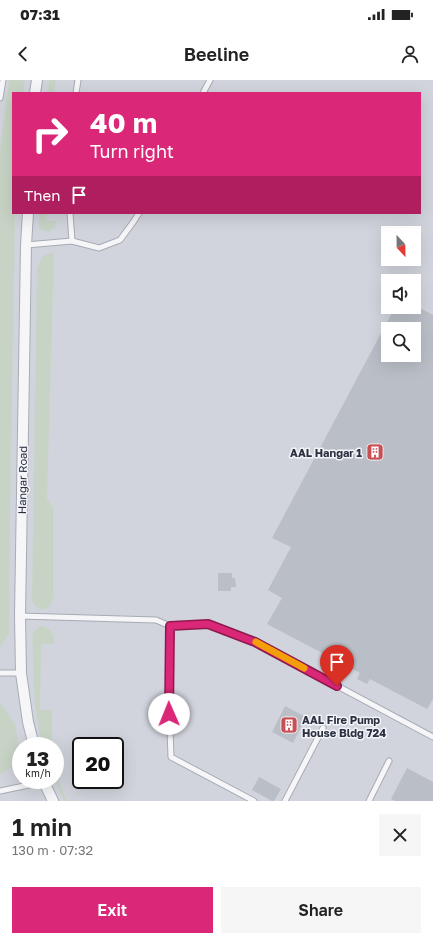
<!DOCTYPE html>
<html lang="en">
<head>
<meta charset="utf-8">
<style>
	:root { --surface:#fff; --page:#f6f6f6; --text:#222; --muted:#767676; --accent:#db2777 }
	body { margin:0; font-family:"Golos Text",sans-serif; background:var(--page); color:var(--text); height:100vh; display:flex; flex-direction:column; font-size:15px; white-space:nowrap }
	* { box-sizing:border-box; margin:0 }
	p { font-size:13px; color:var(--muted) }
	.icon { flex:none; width:22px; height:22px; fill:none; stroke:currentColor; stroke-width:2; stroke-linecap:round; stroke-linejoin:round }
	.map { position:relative; height:721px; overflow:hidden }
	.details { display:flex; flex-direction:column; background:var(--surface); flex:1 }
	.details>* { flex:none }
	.hud { position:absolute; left:12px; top:12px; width:409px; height:122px; border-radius:0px; box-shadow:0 4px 16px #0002; background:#db2777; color:#fff; overflow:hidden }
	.needle { width:26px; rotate:158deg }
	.tools { position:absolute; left:381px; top:146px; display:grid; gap:8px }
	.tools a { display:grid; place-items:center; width:40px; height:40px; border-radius:0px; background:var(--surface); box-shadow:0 4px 16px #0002; font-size:20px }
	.speed { position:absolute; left:12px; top:657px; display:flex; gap:8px; font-size:20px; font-weight:700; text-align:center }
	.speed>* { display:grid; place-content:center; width:52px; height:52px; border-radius:50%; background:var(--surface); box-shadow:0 4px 16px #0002; line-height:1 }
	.speed small { font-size:10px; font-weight:400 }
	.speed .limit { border:2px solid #111; border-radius:6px; background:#fff; color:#111 }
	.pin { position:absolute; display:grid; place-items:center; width:34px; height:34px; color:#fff; margin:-41px -17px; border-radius:50% 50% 50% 0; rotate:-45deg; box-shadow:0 0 4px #0007 }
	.pin .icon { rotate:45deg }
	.me { position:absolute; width:44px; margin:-22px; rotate:359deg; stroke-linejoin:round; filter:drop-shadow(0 0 3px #0008) }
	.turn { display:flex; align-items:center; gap:14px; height:84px; padding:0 12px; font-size:18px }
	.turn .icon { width:52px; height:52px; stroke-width:2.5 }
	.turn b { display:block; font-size:28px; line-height:34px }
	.then { display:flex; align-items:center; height:38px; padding:0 12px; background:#0003; gap:8px; font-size:15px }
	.round { display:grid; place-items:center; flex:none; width:42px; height:42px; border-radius:0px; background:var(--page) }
	.summary { display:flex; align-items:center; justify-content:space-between; height:68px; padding:0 12px }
	h1 { font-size:24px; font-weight:600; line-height:30px }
	.action { display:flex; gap:8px; margin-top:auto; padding:8px 12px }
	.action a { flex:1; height:46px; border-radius:0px; background:var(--accent); color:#fff; font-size:16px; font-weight:600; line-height:46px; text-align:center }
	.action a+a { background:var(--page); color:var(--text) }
	.status { display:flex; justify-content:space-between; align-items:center; height:28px; padding:0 20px; background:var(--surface); direction:ltr }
	.status svg { height:11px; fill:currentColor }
	header { display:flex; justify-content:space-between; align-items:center; height:52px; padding:0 12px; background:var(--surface); font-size:18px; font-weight:600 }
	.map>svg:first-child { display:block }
	.built { fill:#d1d4dc; fill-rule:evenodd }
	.grass { fill:#c7d4c5 }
	.building { fill:#babec7; fill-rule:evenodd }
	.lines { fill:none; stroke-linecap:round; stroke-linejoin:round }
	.service-casing { stroke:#a8abb4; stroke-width:7 }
	.minor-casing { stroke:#a8abb4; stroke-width:12 }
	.service { stroke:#f6f6f9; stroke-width:5 }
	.minor { stroke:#f6f6f9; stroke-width:10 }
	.route-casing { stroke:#8e194d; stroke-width:10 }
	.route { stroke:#db2777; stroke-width:7 }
	.slow { stroke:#f59e0b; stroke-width:7 }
	.labels { text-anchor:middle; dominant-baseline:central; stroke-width:3; stroke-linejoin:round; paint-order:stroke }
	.poi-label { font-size:11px; font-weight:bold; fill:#2c3142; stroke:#f3f4f8; text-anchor:end }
	.street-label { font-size:11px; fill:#2c3142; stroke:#f3f4f8 }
</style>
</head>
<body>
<div class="status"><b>07:31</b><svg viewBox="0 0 49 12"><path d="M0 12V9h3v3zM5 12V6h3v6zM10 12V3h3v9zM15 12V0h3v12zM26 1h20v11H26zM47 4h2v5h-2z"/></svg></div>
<header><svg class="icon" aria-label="back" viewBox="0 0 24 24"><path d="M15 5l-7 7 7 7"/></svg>Beeline<svg class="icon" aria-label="person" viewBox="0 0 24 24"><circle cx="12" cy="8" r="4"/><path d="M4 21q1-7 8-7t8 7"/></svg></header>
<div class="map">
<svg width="433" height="721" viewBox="0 0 433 721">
	<rect width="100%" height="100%" fill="#e3e5ea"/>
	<!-- built -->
	<path class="built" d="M0 0H433V721H0ZM13 13H420V133H13ZM388 153H414V179H388ZM388 201H414V227H388ZM388 249H414V275H388ZM21 666H55V700H21ZM81 666H115V700H81Z"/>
	<!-- grass -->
	<g class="grass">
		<polygon points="9,0 25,0 23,13 13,13 13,133 15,133 10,432 9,553 0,568 0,70"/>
		<polygon points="49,0 56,0 54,13 47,13"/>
		<polygon points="39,133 46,133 47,141 56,141 55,148 48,152 39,148"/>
		<path d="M54 172 47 419 53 427V517L50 526 43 530 36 527 32 521 37 191C40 179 41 175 54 172Z"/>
		<path d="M43 546C52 550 54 554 54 564H41L40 630H51L52 633V666H43C35 637 33 606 33 576 33 569 32 561 33 554 34 551 37 549 39 547Z"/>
		<polygon points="0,622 15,644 19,667 11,688 0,694"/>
		<polygon points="55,688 60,705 67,721 64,721 55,700"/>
	</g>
	<!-- building -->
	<g class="building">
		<path d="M414 225 433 235V619L427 629 370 599 367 604 357 599 360 593 267 544 282 518 268 510 291 467 272 458 395 227H414ZM388 249H414V275H388Z"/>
		<polygon points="218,493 232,493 232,498 235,498 236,507 231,507 231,511 218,511"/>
		<polygon points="285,626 306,637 293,663 272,652"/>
		<polygon points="407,688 433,702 433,721 395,721 391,719"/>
		<polygon points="259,697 281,709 274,721 272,721 252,710"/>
	</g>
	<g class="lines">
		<!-- service casing -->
		<g class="service-casing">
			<g id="service">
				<polyline points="76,13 78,0"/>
				<polyline points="203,13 210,0"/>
				<polyline points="0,18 3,0"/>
				<polyline points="70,133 72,161"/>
				<polyline points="26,165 72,161 99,168 120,160 134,141 139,133"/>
				<polyline points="20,536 156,540 170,546 208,544 255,562 433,657"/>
				<polyline points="170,546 169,622 171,677 254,721"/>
				<polyline points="0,593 21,593"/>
				<polyline points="0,711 43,702"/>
				<polyline points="285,721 323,648"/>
				<polyline points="369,721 389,681"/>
			</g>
		</g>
		<!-- minor casing -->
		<g class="minor-casing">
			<g id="minor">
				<polyline points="35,13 37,0"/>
				<polyline points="28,133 26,165 20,536 21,593 28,642 34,666"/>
				<polyline points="43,700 53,721"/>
			</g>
		</g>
		<!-- service -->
		<use href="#service" class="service"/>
		<!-- minor -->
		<use href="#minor" class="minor"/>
	</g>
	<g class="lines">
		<!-- route casing -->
		<g class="route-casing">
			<polyline id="route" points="169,634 170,546 208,544 255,562 337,606"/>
		</g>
		<!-- route -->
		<use href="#route" class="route"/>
		<!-- slow -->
		<polyline class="slow" points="256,562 304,588"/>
	</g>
	<!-- icons -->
	<defs>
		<g id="building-square" transform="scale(0.9)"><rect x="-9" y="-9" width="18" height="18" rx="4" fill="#c84f54" stroke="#f3f4f8"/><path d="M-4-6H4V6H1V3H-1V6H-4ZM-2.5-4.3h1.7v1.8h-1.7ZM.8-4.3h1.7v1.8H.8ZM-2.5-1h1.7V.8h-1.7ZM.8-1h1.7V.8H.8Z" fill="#fff"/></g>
	</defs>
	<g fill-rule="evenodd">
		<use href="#building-square" x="375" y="372"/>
		<use href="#building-square" x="289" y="645"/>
	</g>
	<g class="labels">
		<!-- poi labels -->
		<g class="poi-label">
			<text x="362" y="372">AAL Hangar 1</text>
			<text x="302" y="639" text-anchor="start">AAL Fire Pump<tspan x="302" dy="13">House Bldg 724</tspan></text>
		</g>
		<!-- street labels -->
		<g class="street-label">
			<text transform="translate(22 400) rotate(-89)">Hangar Road</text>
		</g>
	</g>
</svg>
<div class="tools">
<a><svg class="needle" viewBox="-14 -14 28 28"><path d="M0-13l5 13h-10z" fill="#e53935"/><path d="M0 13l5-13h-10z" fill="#767676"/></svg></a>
<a><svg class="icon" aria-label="sound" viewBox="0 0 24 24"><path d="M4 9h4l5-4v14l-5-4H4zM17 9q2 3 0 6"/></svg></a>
<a><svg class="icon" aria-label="search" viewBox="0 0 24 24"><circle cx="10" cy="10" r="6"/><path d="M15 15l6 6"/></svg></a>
</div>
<div class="speed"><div>13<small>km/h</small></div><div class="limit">20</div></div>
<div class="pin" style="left:337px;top:606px;background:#d93025"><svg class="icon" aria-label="arrive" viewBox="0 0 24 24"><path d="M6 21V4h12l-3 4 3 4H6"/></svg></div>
<svg class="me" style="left:169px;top:634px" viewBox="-20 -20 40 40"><circle r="19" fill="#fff"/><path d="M0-13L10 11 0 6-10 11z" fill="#db2777"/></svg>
<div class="hud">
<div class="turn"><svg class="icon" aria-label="right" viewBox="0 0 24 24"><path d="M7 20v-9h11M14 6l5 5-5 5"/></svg><div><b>40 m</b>Turn right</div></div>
<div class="then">Then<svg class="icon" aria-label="arrive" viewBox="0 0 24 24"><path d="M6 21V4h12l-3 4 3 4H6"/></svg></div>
</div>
</div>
<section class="details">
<div class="summary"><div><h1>1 min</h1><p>130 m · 07:32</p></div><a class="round"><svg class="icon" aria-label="close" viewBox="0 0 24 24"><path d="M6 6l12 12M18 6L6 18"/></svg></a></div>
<div class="action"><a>Exit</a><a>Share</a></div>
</section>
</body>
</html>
